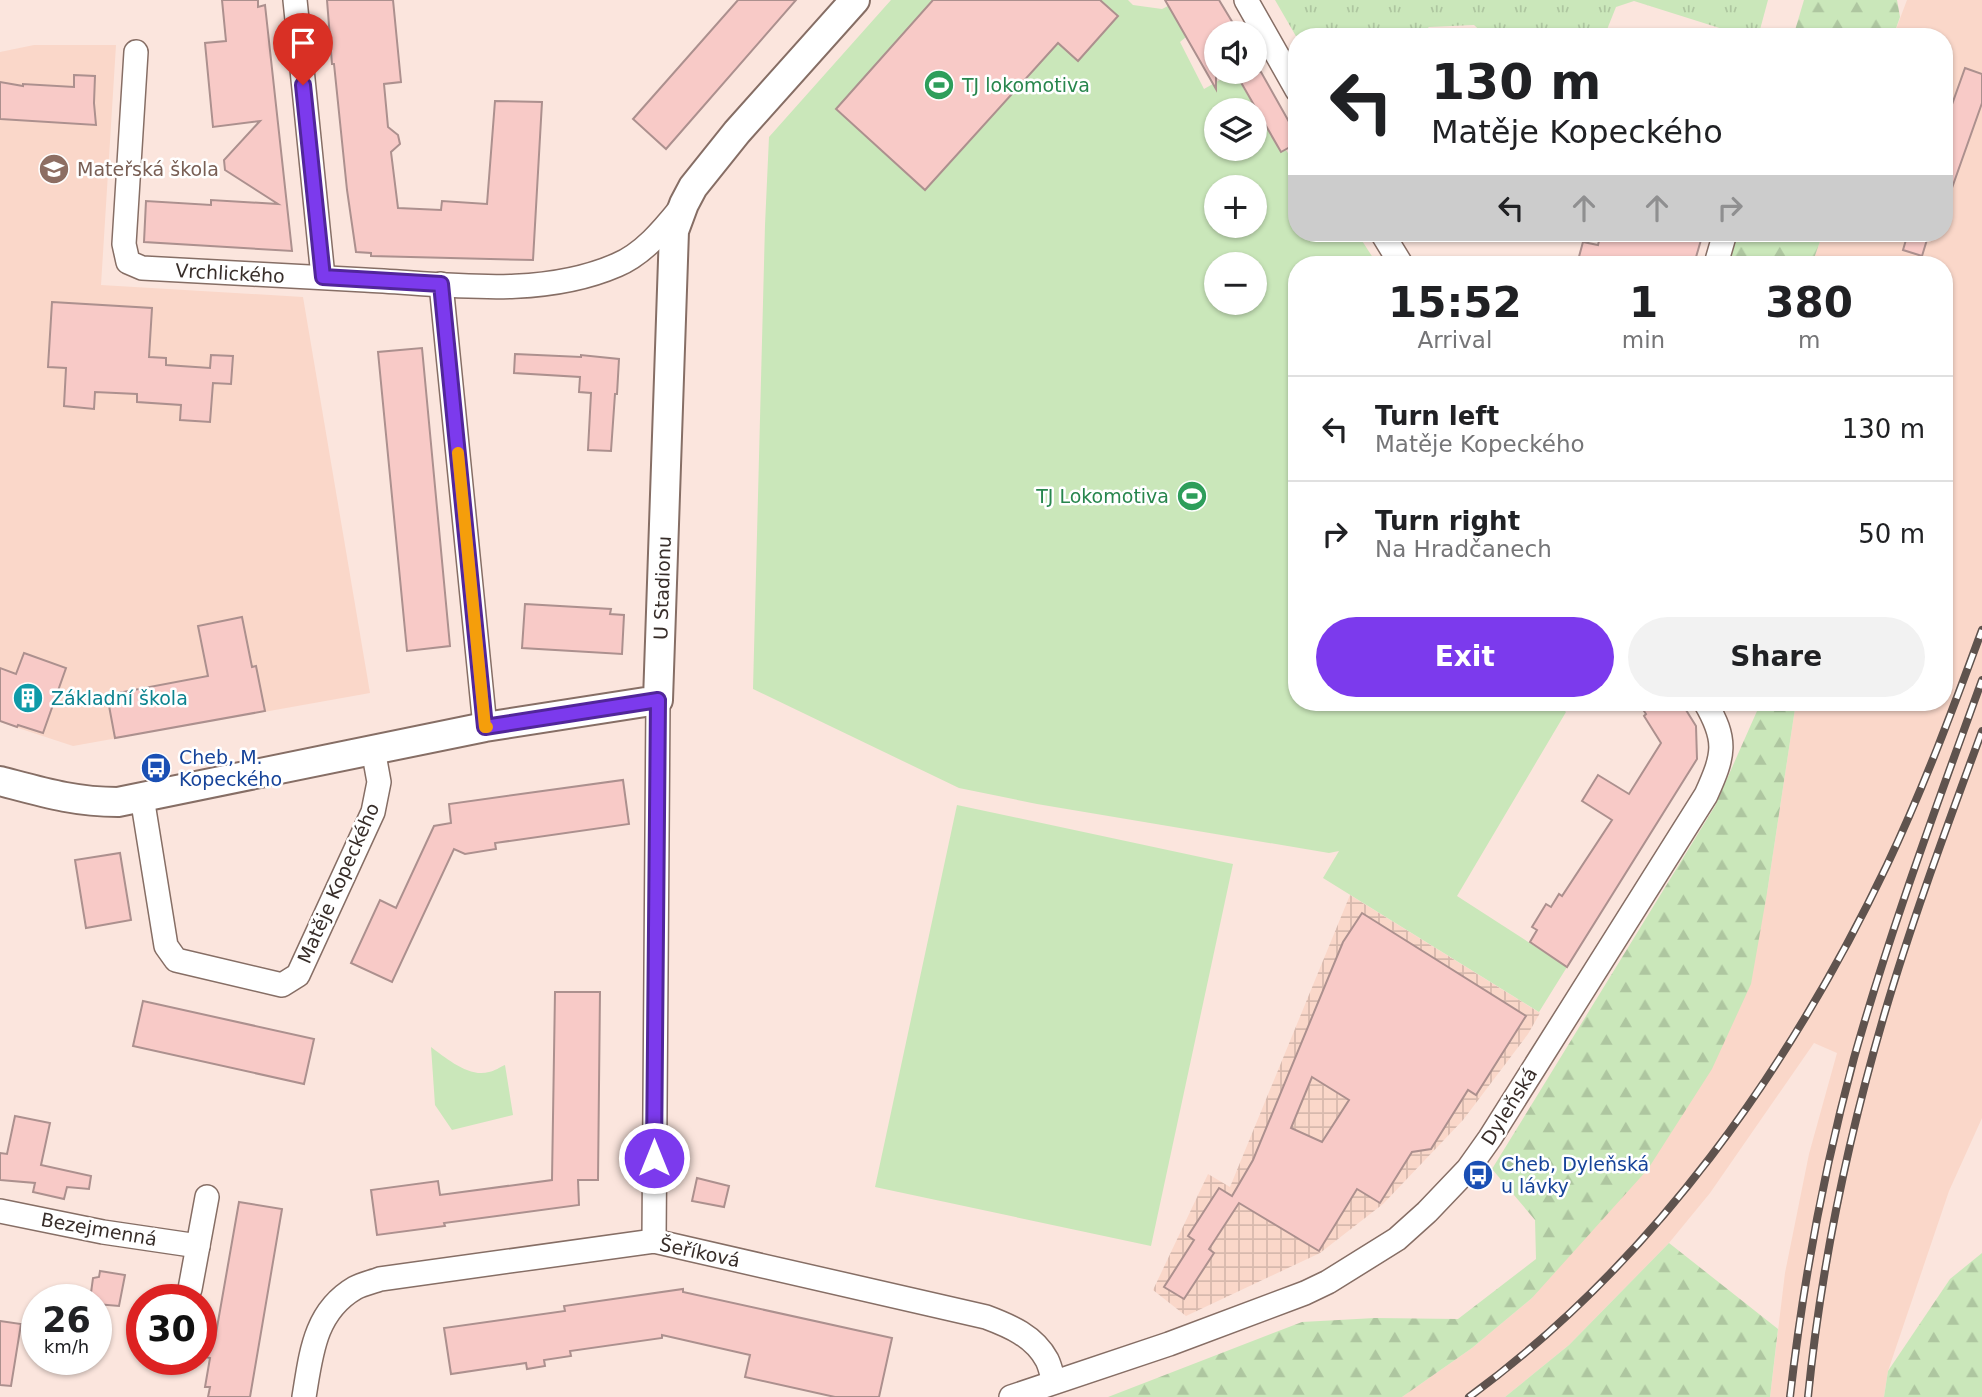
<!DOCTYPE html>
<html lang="en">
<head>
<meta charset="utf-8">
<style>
	:root { --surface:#fff; --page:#f2f2f2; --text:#202124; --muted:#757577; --line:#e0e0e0; --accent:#7c3aed }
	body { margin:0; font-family:"DejaVu Sans",sans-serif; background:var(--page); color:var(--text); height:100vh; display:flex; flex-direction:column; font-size:26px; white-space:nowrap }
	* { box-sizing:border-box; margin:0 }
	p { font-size:23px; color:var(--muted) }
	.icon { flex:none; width:38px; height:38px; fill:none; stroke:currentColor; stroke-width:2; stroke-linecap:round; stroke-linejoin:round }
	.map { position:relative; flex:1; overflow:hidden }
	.panel { position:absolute; left:1288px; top:256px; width:665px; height:455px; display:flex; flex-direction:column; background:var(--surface); border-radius:28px; box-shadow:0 2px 5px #0004 }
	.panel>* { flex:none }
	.top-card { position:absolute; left:1288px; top:28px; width:665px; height:214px; border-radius:28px; box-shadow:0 2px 5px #0004; background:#fff; color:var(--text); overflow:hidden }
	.tools { position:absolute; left:1204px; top:21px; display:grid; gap:14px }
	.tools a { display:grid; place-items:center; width:63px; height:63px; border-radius:50%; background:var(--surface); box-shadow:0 2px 5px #0004; font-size:35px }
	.speed { position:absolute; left:21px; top:1284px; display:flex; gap:14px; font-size:35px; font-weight:700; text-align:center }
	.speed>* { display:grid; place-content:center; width:91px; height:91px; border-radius:50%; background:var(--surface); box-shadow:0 2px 5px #0004; line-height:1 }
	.speed small { font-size:18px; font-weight:400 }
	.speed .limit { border:10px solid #d22; background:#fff; color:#111 }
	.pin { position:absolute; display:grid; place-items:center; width:60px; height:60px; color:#fff; margin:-72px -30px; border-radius:50% 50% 50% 0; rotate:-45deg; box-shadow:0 0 7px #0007 }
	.pin .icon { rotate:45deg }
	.me { position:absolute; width:77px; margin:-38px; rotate:0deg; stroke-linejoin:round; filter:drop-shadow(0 0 5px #0008) }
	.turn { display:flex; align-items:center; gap:24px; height:147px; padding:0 28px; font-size:32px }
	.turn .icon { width:91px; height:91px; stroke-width:2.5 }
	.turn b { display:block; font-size:49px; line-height:60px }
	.lanes { display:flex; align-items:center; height:66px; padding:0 28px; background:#0003; justify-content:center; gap:35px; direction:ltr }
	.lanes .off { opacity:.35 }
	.eta { display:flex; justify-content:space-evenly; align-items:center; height:119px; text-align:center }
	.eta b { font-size:42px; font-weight:700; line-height:49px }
	.primary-button { display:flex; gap:14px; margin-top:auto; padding:14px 28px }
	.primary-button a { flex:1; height:80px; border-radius:42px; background:var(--accent); color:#fff; font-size:28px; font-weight:700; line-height:80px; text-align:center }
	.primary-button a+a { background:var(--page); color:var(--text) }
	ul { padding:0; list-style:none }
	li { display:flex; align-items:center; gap:21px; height:105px; padding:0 28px; border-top:2px solid var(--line) }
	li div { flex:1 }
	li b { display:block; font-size:26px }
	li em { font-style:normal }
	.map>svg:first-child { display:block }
	.built { fill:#fad7c9 }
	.industrial { fill:url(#industrial-grid) }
	.grass { fill:url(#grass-tufts) }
	.forest { fill:url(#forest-firs) }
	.garden { fill:#cae7ba; fill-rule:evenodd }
	.building { fill:#f8cac7; stroke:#ac908e; stroke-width:2; fill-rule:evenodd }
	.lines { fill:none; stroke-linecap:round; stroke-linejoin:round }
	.minor-casing { stroke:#866e65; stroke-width:26 }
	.tertiary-casing { stroke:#866e65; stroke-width:32 }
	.minor { stroke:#fff; stroke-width:23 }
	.tertiary { stroke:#fff; stroke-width:28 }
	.rail-casing { stroke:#5f534e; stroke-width:8 }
	.rail { stroke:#fff; stroke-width:5; stroke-dasharray:16; stroke-linecap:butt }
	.route-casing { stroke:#51269a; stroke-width:18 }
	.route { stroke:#7c3aed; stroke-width:12 }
	.slow { stroke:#f59e0b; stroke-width:12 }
	.labels { text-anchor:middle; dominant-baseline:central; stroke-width:5; stroke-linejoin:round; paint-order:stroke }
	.leisure-label { font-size:19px; fill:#27864d; stroke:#fff; text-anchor:start }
	.education-label { font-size:19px; fill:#785e54; stroke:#fff; text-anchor:start }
	.street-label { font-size:19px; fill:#372d29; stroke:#fff }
	.culture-label { font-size:19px; fill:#0d838f; stroke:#fff; text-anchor:start }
	.transit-label { font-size:19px; fill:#164399; stroke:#fff; text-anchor:start }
</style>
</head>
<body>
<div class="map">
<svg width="1982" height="1397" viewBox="0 0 1982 1397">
	<defs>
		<pattern id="industrial-grid" width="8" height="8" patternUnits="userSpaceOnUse" patternTransform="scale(1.75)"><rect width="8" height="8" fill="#fad7c9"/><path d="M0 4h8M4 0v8" fill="none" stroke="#d7b9ad"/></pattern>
		<pattern id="grass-tufts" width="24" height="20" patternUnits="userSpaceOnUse" patternTransform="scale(1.75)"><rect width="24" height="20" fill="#cae7ba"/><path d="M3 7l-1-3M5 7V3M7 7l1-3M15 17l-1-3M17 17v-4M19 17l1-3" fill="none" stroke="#aec6a0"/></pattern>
		<pattern id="forest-firs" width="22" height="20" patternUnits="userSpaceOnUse" patternTransform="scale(1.75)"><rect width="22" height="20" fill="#cae7ba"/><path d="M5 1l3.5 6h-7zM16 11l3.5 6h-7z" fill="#aec6a0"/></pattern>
	</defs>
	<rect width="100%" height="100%" fill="#fbe5dd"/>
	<!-- built -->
	<g class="built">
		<polygon points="1907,0 1982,0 1982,1118 1949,1191 1888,1371 1884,1397 1770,1397 1785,1273 1809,1154 1837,1053 1814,1043 1710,1193 1669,1243 1569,1345 1505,1397 1402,1397 1472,1348 1532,1298 1767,893 1796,702 1944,702 1944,264 1812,264 1823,233 1944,233 1944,37 1893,37"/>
		<polygon points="34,45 116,45 101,285 303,297 370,693 73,746 0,722 0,52"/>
	</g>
	<!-- industrial -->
	<polygon class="industrial" points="1350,895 1540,1013 1528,1034 1463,1120 1383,1204 1320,1253 1186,1316 1153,1290 1208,1174 1230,1187"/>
	<!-- grass -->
	<polygon class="grass" points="1275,0 1768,0 1758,37 1748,37 1634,1 1616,7 1604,37 1487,37 1474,25 1429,27 1417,37 1297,38"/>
	<!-- forest -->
	<g class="forest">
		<polygon points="1804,0 1897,0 1900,17 1893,37 1793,37"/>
		<polygon points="1734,233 1823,233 1812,264 1725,264"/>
		<polygon points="1761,702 1796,702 1767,893 1751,984 1712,1069 1648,1169 1532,1298 1472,1348 1402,1397 1108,1397 1302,1322 1375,1318 1458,1319 1536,1259 1535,1220 1492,1169 1715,806"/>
		<polygon points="1669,1243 1778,1329 1770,1397 1505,1397 1569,1345"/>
		<polygon points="1982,1253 1982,1397 1884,1397 1888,1371 1950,1279"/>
	</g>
	<!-- garden -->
	<g class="garden">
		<path d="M891 0H1128L1133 5 1162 9 1168 6 1186 37 1180 42 1204 89 1234 72 1281 152 1286 150 1291 158 1297 154V233H1357L1377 264H1297V702H1556L1566 712 1457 896 1567 967 1539 1012 1323 878 1339 851 1329 853 1037 804 959 788 753 689 765 225 769 137ZM1216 110H1255V149H1216ZM1216 187H1255V226H1216ZM1216 264H1255V303H1216Z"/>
		<polygon points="957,805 1233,864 1151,1246 875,1187"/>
		<path d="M431 1047C446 1058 469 1078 489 1072 495 1071 500 1067 505 1065L513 1115 452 1130 435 1105Z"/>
	</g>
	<!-- building -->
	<g class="building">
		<polygon points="222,0 258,0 258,7 265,5 292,251 144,242 146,201 211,205 211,200 278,204 225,170 224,160 260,121 213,127 205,43 226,41"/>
		<polygon points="327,0 393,0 401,82 384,84 388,127 398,135 400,144 391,152 398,208 441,210 442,201 487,204 495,101 542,102 533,260 371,256 371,253 356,252 347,190 334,64 332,64"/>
		<polygon points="738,0 796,0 666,149 633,119"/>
		<polygon points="933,0 1100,0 1118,16 1078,61 1058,43 925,190 836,109"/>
		<polygon points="1165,0 1219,0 1239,33 1216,33 1216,89"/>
		<polygon points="1965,68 1982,74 1982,103 1947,202 1944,201 1944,127"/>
		<polygon points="1235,72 1261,72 1297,136 1297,143 1281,152"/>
		<polygon points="74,75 95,76 94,103 96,125 0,119 0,82 23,86 23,84 74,87"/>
		<polygon points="1601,233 1674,233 1701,240 1694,264 1577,264 1583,242 1598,245"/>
		<polygon points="1908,233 1929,233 1922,256 1903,250"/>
		<polygon points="52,302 152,308 149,357 166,358 166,365 210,368 211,355 233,356 231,384 213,383 210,422 180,420 181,405 137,402 137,394 95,392 94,409 64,406 66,368 48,367"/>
		<polygon points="422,348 450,646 407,651 378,352"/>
		<polygon points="515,354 581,357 581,355 619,359 617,394 615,394 611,451 588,450 591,393 579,392 580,377 514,373"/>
		<polygon points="525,604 611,609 610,614 624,615 622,654 522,648"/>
		<polygon points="242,617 252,667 256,666 265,711 115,738 107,695 208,676 198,626"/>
		<polygon points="24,653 66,668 43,733 18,725 17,727 0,721 0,668 16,674"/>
		<polygon points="1638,702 1681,702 1696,726 1697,759 1567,967 1530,942 1537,930 1532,927 1546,904 1551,907 1559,894 1562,896 1612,820 1582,801 1598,775 1629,794 1661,743 1644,716 1646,714"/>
		<polygon points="623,780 629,824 495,843 496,849 465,854 454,849 392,982 351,963 380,900 396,908 434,826 451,823 449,804"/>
		<polygon points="120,853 131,920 86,928 75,860"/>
		<path d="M1362 913 1526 1016 1476 1095 1468 1090 1431 1149 1412 1152 1380 1203 1357 1189 1319 1251 1239 1203 1209 1249 1214 1253 1184 1299 1164 1287 1194 1240 1188 1236 1219 1188 1232 1196 1253 1160 1343 942ZM1312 1077 1349 1100 1322 1142 1291 1128Z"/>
		<polygon points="555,992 600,992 598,1180 578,1180 579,1205 444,1223 445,1226 377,1235 371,1190 438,1181 440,1195 552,1180"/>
		<polygon points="143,1001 314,1039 304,1084 133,1046"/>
		<polygon points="15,1116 50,1123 41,1165 91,1176 89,1189 67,1187 64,1199 33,1192 35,1183 0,1180 0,1153 7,1154"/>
		<polygon points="697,1178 729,1186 724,1207 692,1201"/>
		<polygon points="239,1202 282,1209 250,1397 208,1397 210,1387 205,1387 210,1358 205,1357 209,1338 215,1339"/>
		<polygon points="100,1271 125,1275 119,1306 96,1304 96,1300 90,1300 93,1278 99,1277"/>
		<polygon points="683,1289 683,1292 892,1338 879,1397 835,1397 745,1377 750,1355 662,1335 662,1338 570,1351 571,1356 544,1360 545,1366 527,1369 526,1363 451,1374 444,1328 565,1311 564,1306"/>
		<polygon points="0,1321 21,1324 11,1386 0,1385"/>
	</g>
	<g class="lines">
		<!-- minor casing -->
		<g class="minor-casing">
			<g id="minor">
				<polyline points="295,0 323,277"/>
				<polyline points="1246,0 1297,90"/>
				<path d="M136 52 124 244 128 262 142 268C216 272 291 276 365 280 447 284 539 299 617 265 643 254 663 230 680 209"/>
				<polyline points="1382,233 1401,264"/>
				<polyline points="1716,264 1725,233"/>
				<polyline points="441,284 485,727"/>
				<polyline points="142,797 166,946 176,960 282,985 298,975 373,812 379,782 373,749"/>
				<polyline points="0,1211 103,1232 198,1246"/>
				<polyline points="654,1241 658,700"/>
				<polyline points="190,1289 207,1197"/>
				<path d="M304 1397C311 1355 314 1312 355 1288 362 1284 372 1282 380 1279L654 1241 986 1317C1010 1326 1034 1336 1047 1360 1050 1366 1052 1375 1054 1382"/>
				<path d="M1011 1397 1169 1344 1305 1293 1328 1282 1397 1239 1427 1212 1468 1169 1490 1138 1706 795C1724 755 1728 741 1705 702"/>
			</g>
		</g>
		<!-- tertiary casing -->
		<g class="tertiary-casing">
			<path id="tertiary" d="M0 781C42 792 74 802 118 802L485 727 658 700 674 231 684 204 693 187 737 132 855 0"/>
		</g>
		<!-- minor -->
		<use href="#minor" class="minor"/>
		<!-- tertiary -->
		<use href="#tertiary" class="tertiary"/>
		<!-- rail casing -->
		<g class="rail-casing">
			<g id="rail">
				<path d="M1469 1397C1653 1262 1789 1070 1887 865 1923 789 1953 709 1982 630"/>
				<path d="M1790 1397C1803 1283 1824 1169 1854 1058 1890 930 1937 805 1982 680"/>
				<path d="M1808 1397C1821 1266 1848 1138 1885 1012 1913 917 1948 824 1982 731"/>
			</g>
		</g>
		<!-- rail -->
		<use href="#rail" class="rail"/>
	</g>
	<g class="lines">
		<!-- route casing -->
		<g class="route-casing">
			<polyline id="route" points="303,85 323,277 441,284 485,727 658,700 654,1158"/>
		</g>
		<!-- route -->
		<use href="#route" class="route"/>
		<!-- slow -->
		<polyline class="slow" points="458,453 485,727 487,727"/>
	</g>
	<!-- icons -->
	<defs>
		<g id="stadium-disc" transform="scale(1.575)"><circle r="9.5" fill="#2e9e5b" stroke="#fff"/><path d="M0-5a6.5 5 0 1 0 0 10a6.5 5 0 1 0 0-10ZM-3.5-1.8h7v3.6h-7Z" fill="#fff"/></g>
		<g id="school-disc" transform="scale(1.575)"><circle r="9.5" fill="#8d6e63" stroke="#fff"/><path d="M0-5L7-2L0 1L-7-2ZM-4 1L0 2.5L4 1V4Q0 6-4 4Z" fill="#fff"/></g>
		<g id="building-disc" transform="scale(1.575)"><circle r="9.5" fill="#0f9aa8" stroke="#fff"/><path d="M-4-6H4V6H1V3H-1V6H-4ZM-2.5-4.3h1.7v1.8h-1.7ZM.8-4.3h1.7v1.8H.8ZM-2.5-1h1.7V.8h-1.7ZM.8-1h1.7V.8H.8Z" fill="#fff"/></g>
		<g id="bus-disc" transform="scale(1.575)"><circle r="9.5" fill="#1a4fb4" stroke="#fff"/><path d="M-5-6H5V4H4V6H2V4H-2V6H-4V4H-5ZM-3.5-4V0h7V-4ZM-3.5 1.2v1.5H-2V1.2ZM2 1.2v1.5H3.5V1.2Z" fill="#fff"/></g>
	</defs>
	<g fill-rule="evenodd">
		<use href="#stadium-disc" x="939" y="85"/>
		<use href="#school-disc" x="54" y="169"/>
		<use href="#stadium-disc" x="1192" y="496"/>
		<use href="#building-disc" x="28" y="698"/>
		<use href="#bus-disc" x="156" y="768"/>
		<use href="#bus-disc" x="1478" y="1175"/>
	</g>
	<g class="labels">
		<!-- leisure labels -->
		<g class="leisure-label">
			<text x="962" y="85">TJ lokomotiva</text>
			<text x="1169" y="496" text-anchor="end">TJ Lokomotiva</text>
		</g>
		<!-- education labels -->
		<g class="education-label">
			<text x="77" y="169">Mateřská škola</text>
		</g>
		<!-- street labels -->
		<g class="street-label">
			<text transform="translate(230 273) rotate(3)">Vrchlického</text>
			<text transform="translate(662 588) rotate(-88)">U Stadionu</text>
			<text transform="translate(338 883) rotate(-66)">Matěje Kopeckého</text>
			<text transform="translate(1509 1106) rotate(-58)">Dyleňská</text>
			<text transform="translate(99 1229) rotate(10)">Bezejmenná</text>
			<text transform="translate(700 1252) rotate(12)">Šeříková</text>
		</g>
		<!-- culture labels -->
		<g class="culture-label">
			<text x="51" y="698">Základní škola</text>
		</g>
		<!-- transit labels -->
		<g class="transit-label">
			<text x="179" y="757">Cheb, M.<tspan x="179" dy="22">Kopeckého</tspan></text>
			<text x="1501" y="1164">Cheb, Dyleňská<tspan x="1501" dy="22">u lávky</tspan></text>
		</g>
	</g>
</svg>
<div class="tools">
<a><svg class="icon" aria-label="sound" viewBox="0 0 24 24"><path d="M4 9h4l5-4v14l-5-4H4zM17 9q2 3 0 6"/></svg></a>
<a><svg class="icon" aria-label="layers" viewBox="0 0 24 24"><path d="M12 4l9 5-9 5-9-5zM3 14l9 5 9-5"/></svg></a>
<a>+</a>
<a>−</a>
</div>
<div class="speed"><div>26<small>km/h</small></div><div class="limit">30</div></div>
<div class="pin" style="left:303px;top:85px;background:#d93025"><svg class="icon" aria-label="arrive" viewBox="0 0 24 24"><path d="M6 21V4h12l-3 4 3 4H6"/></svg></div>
<svg class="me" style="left:654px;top:1158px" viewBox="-20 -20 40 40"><circle r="17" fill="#7c3aed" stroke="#fff" stroke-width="3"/><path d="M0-11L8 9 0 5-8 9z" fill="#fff"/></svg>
<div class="top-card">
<div class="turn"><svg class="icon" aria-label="left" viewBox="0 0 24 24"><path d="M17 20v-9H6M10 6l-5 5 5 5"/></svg><div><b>130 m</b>Matěje Kopeckého</div></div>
<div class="lanes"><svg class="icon" aria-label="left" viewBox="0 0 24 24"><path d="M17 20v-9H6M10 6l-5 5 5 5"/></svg><svg class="icon off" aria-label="ahead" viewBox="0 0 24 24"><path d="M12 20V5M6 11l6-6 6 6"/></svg><svg class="icon off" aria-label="ahead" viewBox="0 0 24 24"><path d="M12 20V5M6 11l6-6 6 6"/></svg><svg class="icon off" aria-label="right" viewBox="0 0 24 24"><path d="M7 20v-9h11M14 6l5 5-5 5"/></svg></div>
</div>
<section class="panel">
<div class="eta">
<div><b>15:52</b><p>Arrival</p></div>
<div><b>1</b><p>min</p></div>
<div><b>380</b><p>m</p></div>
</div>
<ul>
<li><svg class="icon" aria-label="left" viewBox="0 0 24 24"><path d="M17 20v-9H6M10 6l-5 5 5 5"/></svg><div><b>Turn left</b><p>Matěje Kopeckého</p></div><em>130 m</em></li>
<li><svg class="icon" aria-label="right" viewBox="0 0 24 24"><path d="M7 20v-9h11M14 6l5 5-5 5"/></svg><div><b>Turn right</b><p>Na Hradčanech</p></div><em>50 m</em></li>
</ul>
<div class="primary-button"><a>Exit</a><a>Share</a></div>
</section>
</div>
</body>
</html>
